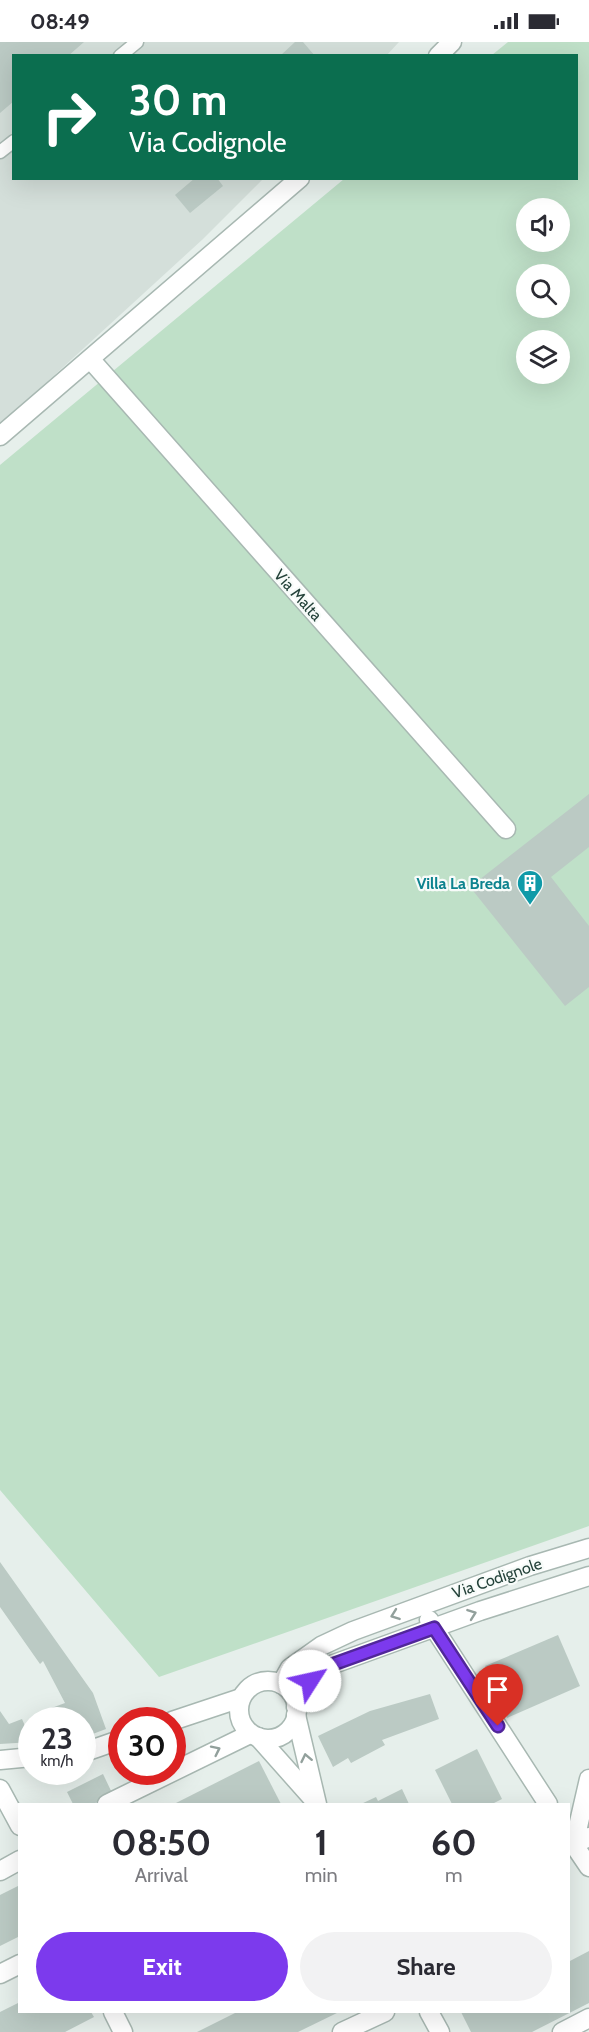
<!DOCTYPE html>
<html lang="en">
<head>
<meta charset="utf-8">
<style>
	:root { --surface:#fff; --page:#f2f2f3; --text:#2b2b33; --muted:#7c7c81; --accent:#7c3aed }
	body { margin:0; font-family:Cabin,sans-serif; background:var(--page); color:var(--text); height:100vh; display:flex; flex-direction:column; font-size:22px; white-space:nowrap }
	* { box-sizing:border-box; margin:0 }
	p { font-size:20px; color:var(--muted) }
	.icon { flex:none; width:33px; height:33px; fill:none; stroke:currentColor; stroke-width:2; stroke-linecap:round; stroke-linejoin:round }
	.map { position:relative; flex:1; overflow:hidden }
	.details { position:absolute; left:18px; top:1761px; width:552px; height:210px; display:flex; flex-direction:column; background:var(--surface); border-radius:0px; box-shadow:0 6px 24px #0002 }
	.details>* { flex:none }
	.top-card { position:absolute; left:12px; top:12px; width:566px; height:126px; border-radius:0px; box-shadow:0 6px 24px #0002; background:#0b6e4f; color:#fff; overflow:hidden }
	.tools { position:absolute; left:516px; top:156px; display:grid; gap:12px }
	.tools a { display:grid; place-items:center; width:54px; height:54px; border-radius:50%; background:var(--surface); box-shadow:0 6px 24px #0002; font-size:30px }
	.speed { position:absolute; left:18px; top:1665px; display:flex; gap:12px; font-size:30px; font-weight:700; text-align:center }
	.speed>* { display:grid; place-content:center; width:78px; height:78px; border-radius:50%; background:var(--surface); box-shadow:0 6px 24px #0002; line-height:1 }
	.speed small { font-size:15px; font-weight:400 }
	.speed .limit { border:9px solid #d22; background:#fff; color:#111 }
	.pin { position:absolute; display:grid; place-items:center; width:51px; height:51px; color:#fff; margin:-62px -26px; border-radius:50% 50% 50% 0; rotate:-45deg; box-shadow:0 0 6px #0007 }
	.pin .icon { rotate:45deg }
	.me { position:absolute; width:66px; margin:-33px; rotate:55deg; stroke-linejoin:round; filter:drop-shadow(0 0 4px #0008) }
	.turn { display:flex; align-items:center; gap:21px; height:126px; padding:0 18px; font-size:27px }
	.turn .icon { width:78px; height:78px; stroke-width:2.5 }
	.turn b { display:block; font-size:42px; line-height:51px }
	.eta { display:flex; justify-content:space-evenly; align-items:center; height:102px; text-align:center }
	.eta b { font-size:36px; font-weight:800; line-height:42px }
	.button { display:flex; gap:12px; margin-top:auto; padding:12px 18px }
	.button a { flex:1; height:69px; border-radius:36px; background:var(--accent); color:#fff; font-size:24px; font-weight:800; line-height:69px; text-align:center }
	.button a+a { background:var(--page); color:var(--text) }
	.status { display:flex; justify-content:space-between; align-items:center; height:42px; padding:0 30px; background:var(--surface); direction:ltr }
	.status svg { height:16px; fill:currentColor }
	.map>svg:first-child { display:block }
	.built { fill:#d4dfda }
	.green { fill:#bfe0c8; fill-rule:evenodd }
	.building { fill:#bbcac4 }
	.lines { fill:none; stroke-linecap:round; stroke-linejoin:round }
	.service-casing { stroke:#a8b8b2; stroke-width:15 }
	.minor-casing { stroke:#a8b8b2; stroke-width:21 }
	.service { stroke:#fff; stroke-width:12 }
	.minor { stroke:#fff; stroke-width:18 }
	.oneway { stroke:#92a09c }
	.route-casing { stroke:#51269a; stroke-width:15 }
	.route { stroke:#7c3aed; stroke-width:10 }
	.labels { text-anchor:middle; dominant-baseline:central; stroke-width:4.5; stroke-linejoin:round; paint-order:stroke }
	.street-label { font-size:16px; fill:#24423a; stroke:#f7fbf9 }
	.culture-label { font-size:16px; font-weight:bold; fill:#0d838f; stroke:#f7fbf9; text-anchor:end }
</style>
</head>
<body>
<div class="status"><b>08:49</b><svg viewBox="0 0 49 12"><path d="M0 12V9h3v3zM5 12V6h3v6zM10 12V3h3v9zM15 12V0h3v12zM26 1h20v11H26zM47 4h2v5h-2z"/></svg></div>
<div class="map">
<svg width="589" height="1990" viewBox="0 0 589 1990">
	<rect width="100%" height="100%" fill="#e6efeb"/>
	<!-- built -->
	<polygon class="built" points="0,0 399,0 386,14 14,14 14,136 263,137 203,197 0,383"/>
	<!-- green -->
	<path class="green" d="M508 0H589V1484L159 1635 0 1448V423L344 137 576 136V14L492 13ZM526 166H560V200H526ZM526 232H560V266H526ZM526 298H560V332H526Z"/>
	<!-- building -->
	<g class="building">
		<polygon points="0,0 84,0 68,14 14,14 14,59 0,71"/>
		<polygon points="295,0 303,0 315,14 280,14"/>
		<polygon points="195,136 217,136 223,144 190,171 175,153"/>
		<polygon points="589,752 589,805 551,835 589,884 589,945 565,964 470,845"/>
		<polygon points="0,1520 93,1651 106,1687 82,1696 82,1678 40,1678 38,1671 65,1661 43,1619 40,1622 0,1565"/>
		<polygon points="558,1593 580,1644 507,1676 485,1624"/>
		<polygon points="430,1652 439,1677 382,1698 385,1703 351,1721 348,1716 333,1725 318,1694 370,1669"/>
		<polygon points="0,1669 9,1682 22,1677 32,1700 0,1702"/>
		<polygon points="477,1707 502,1757 492,1762 452,1762 435,1728"/>
		<polygon points="259,1719 281,1762 174,1762"/>
		<polygon points="103,1732 113,1753 93,1762 73,1762 67,1750"/>
		<polygon points="402,1747 409,1762 361,1762 376,1755 378,1759"/>
		<polygon points="20,1843 20,1894 0,1904 0,1853"/>
		<polygon points="589,1909 589,1961 532,1990 471,1990 461,1970 568,1970 568,1920"/>
		<polygon points="20,1960 20,1970 91,1970 94,1975 65,1990 0,1990 0,1970"/>
		<polygon points="237,1970 339,1970 298,1990 197,1990"/>
	</g>
	<g class="lines">
		<!-- service casing -->
		<g class="service-casing">
			<g id="service">
				<polyline points="120,14 137,0"/>
				<polyline points="0,110 14,99"/>
			</g>
		</g>
		<!-- minor casing -->
		<g class="minor-casing">
			<g id="minor">
				<polyline points="438,14 452,0"/>
				<polyline points="91,318 506,787"/>
				<polyline points="0,394 300,136"/>
				<polyline points="429,1578 548,1762"/>
				<circle cx="268" cy="1668" r="29"/>
				<polyline points="281,1642 290,1626 321,1604 353,1589 530,1524 589,1506"/>
				<polyline points="296,1665 310,1639 331,1623 480,1569 589,1534"/>
				<polyline points="296,1673 317,1762"/>
				<polyline points="172,1679 241,1656"/>
				<polyline points="258,1695 314,1758"/>
				<polyline points="82,1711 122,1697"/>
				<polyline points="0,1718 32,1715"/>
				<polyline points="589,1737 574,1802 589,1795"/>
				<polyline points="0,1747 20,1784"/>
				<polyline points="107,1762 250,1692"/>
				<polyline points="568,1794 589,1825"/>
				<polyline points="0,1829 20,1818"/>
				<polyline points="0,1932 20,1922"/>
				<polyline points="113,1970 123,1990"/>
				<polyline points="429,1970 440,1990"/>
				<polyline points="342,1990 385,1970"/>
				<polyline points="562,1990 589,1976"/>
			</g>
		</g>
		<!-- service -->
		<use href="#service" class="service"/>
		<!-- minor -->
		<use href="#minor" class="minor"/>
	</g>
	<!-- one-way arrows -->
	<defs><path id="oneway-chevron" d="M-2-3.5L2.5 0L-2 3.5" fill="none" stroke-width="1.6" stroke-linecap="round" stroke-linejoin="round" transform="scale(1.5)"/></defs>
	<g class="oneway">
		<use href="#oneway-chevron" transform="translate(472 1572) rotate(-20)"/>
		<use href="#oneway-chevron" transform="translate(395 1573) rotate(160)"/>
		<use href="#oneway-chevron" transform="translate(216 1708) rotate(-26)"/>
		<use href="#oneway-chevron" transform="translate(306 1716) rotate(-102)"/>
	</g>
	<g class="lines">
		<!-- route casing -->
		<g class="route-casing">
			<polyline id="route" points="310,1639 331,1623 434,1586 498,1684"/>
		</g>
		<!-- route -->
		<use href="#route" class="route"/>
	</g>
	<!-- icons -->
	<defs>
		<g id="building-pin" transform="scale(1.35)"><path d="M0 17L-7.5 6A9.5 9.5 0 1 1 7.5 6Z" fill="#0f9aa8" stroke="#f7fbf9"/><path d="M-4-6H4V6H1V3H-1V6H-4ZM-2.5-4.3h1.7v1.8h-1.7ZM.8-4.3h1.7v1.8H.8ZM-2.5-1h1.7V.8h-1.7ZM.8-1h1.7V.8H.8Z" fill="#fff"/></g>
	</defs>
	<g fill-rule="evenodd">
		<use href="#building-pin" x="530" y="841"/>
	</g>
	<g class="labels">
		<!-- street labels -->
		<g class="street-label">
			<text transform="translate(298 553) rotate(48)">Via Malta</text>
			<text transform="translate(497 1536) rotate(-19)">Via Codignole</text>
		</g>
		<!-- culture labels -->
		<g class="culture-label">
			<text x="510" y="841">Villa La Breda</text>
		</g>
	</g>
</svg>
<div class="tools">
<a><svg class="icon" aria-label="sound" viewBox="0 0 24 24"><path d="M4 9h4l5-4v14l-5-4H4zM17 9q2 3 0 6"/></svg></a>
<a><svg class="icon" aria-label="search" viewBox="0 0 24 24"><circle cx="10" cy="10" r="6"/><path d="M15 15l6 6"/></svg></a>
<a><svg class="icon" aria-label="layers" viewBox="0 0 24 24"><path d="M12 4l9 5-9 5-9-5zM3 14l9 5 9-5"/></svg></a>
</div>
<div class="speed"><div>23<small>km/h</small></div><div class="limit">30</div></div>
<div class="pin" style="left:498px;top:1684px;background:#d93025"><svg class="icon" aria-label="arrive" viewBox="0 0 24 24"><path d="M6 21V4h12l-3 4 3 4H6"/></svg></div>
<svg class="me" style="left:310px;top:1639px" viewBox="-20 -20 40 40"><circle r="19" fill="#fff"/><path d="M0-13L10 11 0 6-10 11z" fill="#7c3aed"/></svg>
<div class="top-card">
<div class="turn"><svg class="icon" aria-label="right" viewBox="0 0 24 24"><path d="M7 20v-9h11M14 6l5 5-5 5"/></svg><div><b>30 m</b>Via Codignole</div></div>
</div>
<section class="details">
<div class="eta">
<div><b>08:50</b><p>Arrival</p></div>
<div><b>1</b><p>min</p></div>
<div><b>60</b><p>m</p></div>
</div>
<div class="button"><a>Exit</a><a>Share</a></div>
</section>
</div>
</body>
</html>
